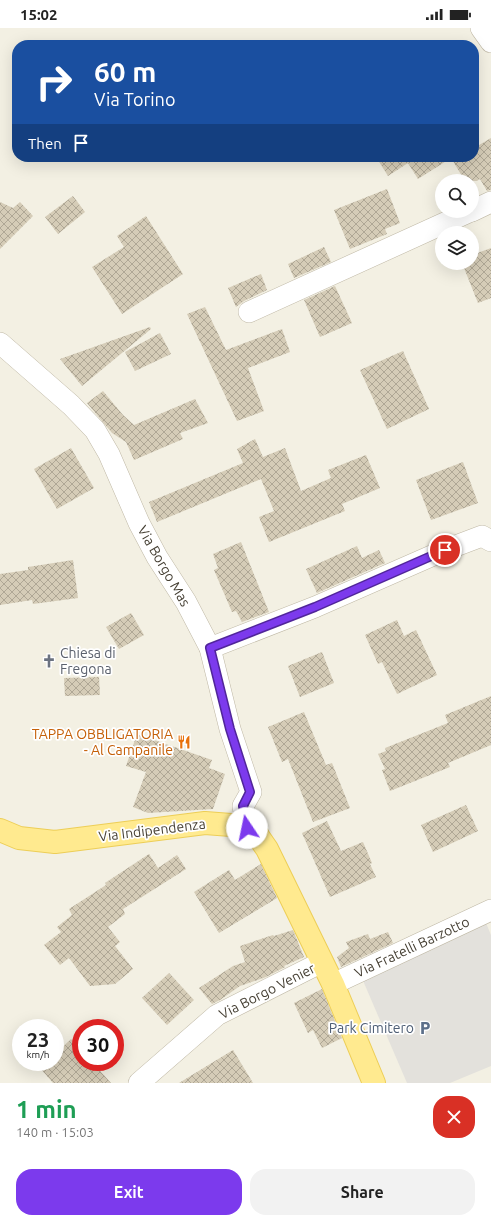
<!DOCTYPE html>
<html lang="en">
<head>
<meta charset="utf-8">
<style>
	:root { --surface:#fff; --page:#f2f2f2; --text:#222; --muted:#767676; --accent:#7c3aed }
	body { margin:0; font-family:Ubuntu,sans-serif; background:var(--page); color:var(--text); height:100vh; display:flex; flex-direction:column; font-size:15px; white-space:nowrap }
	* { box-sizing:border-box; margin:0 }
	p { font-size:13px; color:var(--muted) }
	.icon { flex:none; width:22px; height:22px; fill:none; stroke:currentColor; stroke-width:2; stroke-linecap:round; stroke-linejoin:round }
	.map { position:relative; height:1055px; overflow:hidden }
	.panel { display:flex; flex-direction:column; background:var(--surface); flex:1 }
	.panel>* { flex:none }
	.banner { position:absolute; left:12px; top:12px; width:467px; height:122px; border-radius:16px; box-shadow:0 4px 16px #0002; background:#1a4fa0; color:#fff; overflow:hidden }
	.fabs { position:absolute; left:435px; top:146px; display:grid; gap:8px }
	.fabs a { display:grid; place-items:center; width:44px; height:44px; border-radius:50%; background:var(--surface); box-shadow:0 4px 16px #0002; font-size:20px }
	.speed { position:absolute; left:12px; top:991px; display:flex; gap:8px; font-size:20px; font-weight:700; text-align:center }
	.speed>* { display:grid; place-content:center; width:52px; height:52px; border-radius:50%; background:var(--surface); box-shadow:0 4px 16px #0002; line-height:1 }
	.speed small { font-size:10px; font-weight:400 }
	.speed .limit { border:6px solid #d22; background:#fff; color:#111 }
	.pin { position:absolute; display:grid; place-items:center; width:34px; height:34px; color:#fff; margin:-17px; border:2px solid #fff; border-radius:50%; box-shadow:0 1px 4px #0007 }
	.me { position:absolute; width:44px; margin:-22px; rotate:349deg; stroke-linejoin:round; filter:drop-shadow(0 0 3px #0008) }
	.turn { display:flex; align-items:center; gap:14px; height:84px; padding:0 16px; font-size:18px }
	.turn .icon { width:52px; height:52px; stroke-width:2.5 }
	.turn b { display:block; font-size:28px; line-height:34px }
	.then { display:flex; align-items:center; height:38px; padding:0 16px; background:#0003; gap:8px; font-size:15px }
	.round { display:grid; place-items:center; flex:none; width:42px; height:42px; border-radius:16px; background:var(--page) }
	.overview { display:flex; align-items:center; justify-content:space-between; height:68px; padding:0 16px }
	h1 { font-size:24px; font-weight:600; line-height:30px; color:#1e9e55 }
	.button { display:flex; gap:8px; margin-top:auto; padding:8px 16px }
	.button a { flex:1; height:46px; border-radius:16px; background:var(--accent); color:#fff; font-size:16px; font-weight:600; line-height:46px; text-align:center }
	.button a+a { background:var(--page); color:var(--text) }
	.status { display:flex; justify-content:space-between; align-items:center; height:28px; padding:0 20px; background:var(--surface); direction:ltr }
	.status svg { height:11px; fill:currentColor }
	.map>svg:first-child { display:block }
	.parking { fill:#e3e1dc }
	.building { fill:url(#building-cross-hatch) }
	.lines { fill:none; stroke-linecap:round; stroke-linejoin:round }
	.minor-casing { stroke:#bfb8a5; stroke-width:22 }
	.major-casing { stroke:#edce57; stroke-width:24 }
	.minor { stroke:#fff; stroke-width:21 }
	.major { stroke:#ffea8f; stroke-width:22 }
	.route-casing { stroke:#51269a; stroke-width:10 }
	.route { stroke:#7c3aed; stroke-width:7 }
	.labels { text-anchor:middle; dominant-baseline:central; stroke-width:3.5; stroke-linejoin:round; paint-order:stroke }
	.street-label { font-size:14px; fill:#453f33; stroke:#fff }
	.worship-label { font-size:14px; fill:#5b616d; stroke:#fff; text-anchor:start }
	.food-label { font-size:14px; fill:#c56008; stroke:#fff; text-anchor:end }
	.service-label { font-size:14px; fill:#4e5e75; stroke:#fff; text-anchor:end }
</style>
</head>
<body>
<div class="status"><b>15:02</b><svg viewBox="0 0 49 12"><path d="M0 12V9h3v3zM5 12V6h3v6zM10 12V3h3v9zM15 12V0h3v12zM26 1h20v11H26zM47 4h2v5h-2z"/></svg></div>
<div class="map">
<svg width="491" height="1055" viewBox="0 0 491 1055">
	<defs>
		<pattern id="building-cross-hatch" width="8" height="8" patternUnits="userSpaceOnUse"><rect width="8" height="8" fill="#d5ccb7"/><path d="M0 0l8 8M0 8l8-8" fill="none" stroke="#afa795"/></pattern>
	</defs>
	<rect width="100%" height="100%" fill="#f3f0e3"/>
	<!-- parking -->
	<polygon class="parking" points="486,895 491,907 491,1038 450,1055 407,1055 361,948"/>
	<!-- building -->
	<g class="building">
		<polygon points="491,110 491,162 487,163 480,151 477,153 465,153 451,130 418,151 408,135 388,148 376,129 474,129 474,120"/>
		<polygon points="387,161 400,195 385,201 387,206 350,221 334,182"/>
		<polygon points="73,168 85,184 58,206 45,189"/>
		<polygon points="0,174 13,180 20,174 33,188 0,221"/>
		<polygon points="146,188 183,246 122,286 92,239 124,219 117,208"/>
		<polygon points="324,219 331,234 294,250 288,236"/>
		<polygon points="491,220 491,270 478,275 462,235 472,235 472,227"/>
		<polygon points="261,246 267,262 244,273 236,279 228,260"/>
		<polygon points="335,258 352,295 320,309 304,272"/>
		<polygon points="205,279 226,322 282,301 290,324 248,340 264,383 237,393 187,286"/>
		<polygon points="150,299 151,301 82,358 60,331"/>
		<polygon points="160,305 171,326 135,343 125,324"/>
		<polygon points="403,323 429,381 387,401 360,342"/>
		<polygon points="103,363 123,387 134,397 195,371 208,395 180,405 183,411 134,432 126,414 112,405 87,375"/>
		<polygon points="255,411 263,429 285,420 301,463 331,450 328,442 366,427 380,460 342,476 345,483 269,514 259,489 274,483 261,451 157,494 149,474 243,435 237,421"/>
		<polygon points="71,420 94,460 57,481 34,441"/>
		<polygon points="463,434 478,475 431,492 416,452"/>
		<polygon points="241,514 269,584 242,594 236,583 232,584 214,542 218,540 213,526"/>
		<polygon points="357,518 362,530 379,522 385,535 317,565 306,541"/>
		<polygon points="73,532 78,570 33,576 32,572 0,577 0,546 28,542 28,539"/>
		<polygon points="131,585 144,607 119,621 106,599"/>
		<polygon points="397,592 404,608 416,602 437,647 397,666 382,634 378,636 365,607"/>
		<polygon points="322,624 334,655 300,669 288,638"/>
		<polygon points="99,649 100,667 65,668 64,650"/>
		<polygon points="491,668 491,717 448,735 450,739 390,763 382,742 385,741 378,726 386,723 385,720 448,695 445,687"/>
		<polygon points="304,684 326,737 332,735 350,780 313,794 288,731 282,734 268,699"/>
		<polygon points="137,706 212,732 209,740 225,746 213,781 148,785 133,779 146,744 126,738"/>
		<polygon points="466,777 478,803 433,824 421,797"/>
		<polygon points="327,793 341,823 363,814 372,835 370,836 376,849 330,869 302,805"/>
		<polygon points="149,826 158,840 177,827 186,841 123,881 125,886 108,899 120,914 115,918 133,941 115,956 90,958 69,930 60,937 44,917 61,904 57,899 72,887 69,881 106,857 105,855"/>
		<polygon points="261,836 277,870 219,905 194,864 229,842 235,852"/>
		<polygon points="293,902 304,929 284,938 285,939 266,949 240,958 220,972 212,976 199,960 233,938 245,934 240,918 273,907 274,908"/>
		<polygon points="388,904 393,915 341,939 337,929 349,920 346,914 368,906 370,911"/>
		<polygon points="169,945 194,972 167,997 142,970"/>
		<polygon points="322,961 342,1010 322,1020 313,1002 308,1005 294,975"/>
		<polygon points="71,1011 81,1022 81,1034 92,1034 111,1055 53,1055 40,1040 47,1034 55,1034 55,1026"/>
		<polygon points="233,1022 253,1055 179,1055"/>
	</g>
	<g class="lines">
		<!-- minor casing -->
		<g class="minor-casing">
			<g id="minor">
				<polyline points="481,0 491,14"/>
				<polyline points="472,183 491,174"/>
				<polyline points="249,284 471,183"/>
				<polyline points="0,315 71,377 95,402 109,426 139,495 157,529 186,574 210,620 230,701 251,764 243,778 247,800"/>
				<polyline points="210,620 315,579 445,522 482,508 491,513"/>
				<polyline points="333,956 491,882"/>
				<polyline points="139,1055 217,987 322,934"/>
			</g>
		</g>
		<!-- major casing -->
		<g class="major-casing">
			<polyline id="major" points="0,802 19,810 55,814 205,795 231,797 247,800 258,808 267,821 333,956 374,1055"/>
		</g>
		<!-- minor -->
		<use href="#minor" class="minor"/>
		<!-- major -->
		<use href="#major" class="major"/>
	</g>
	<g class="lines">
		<!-- route casing -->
		<g class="route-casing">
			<polyline id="route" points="247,800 243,778 250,764 230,701 210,620 315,579 445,522"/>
		</g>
		<!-- route -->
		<use href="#route" class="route"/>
	</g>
	<!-- icons -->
	<defs>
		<g id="church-bare" transform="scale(1.08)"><path d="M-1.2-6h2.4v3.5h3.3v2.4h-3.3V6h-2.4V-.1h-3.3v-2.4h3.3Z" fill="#6b7280" stroke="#fff" stroke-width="2.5" paint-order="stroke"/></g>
		<g id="restaurant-bare" transform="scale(1.08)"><path d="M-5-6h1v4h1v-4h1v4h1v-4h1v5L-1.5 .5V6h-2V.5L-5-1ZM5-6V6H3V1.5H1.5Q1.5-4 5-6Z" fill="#e8710a" stroke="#fff" stroke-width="2.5" paint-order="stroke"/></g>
		<g id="parking-bare" transform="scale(1.08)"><path d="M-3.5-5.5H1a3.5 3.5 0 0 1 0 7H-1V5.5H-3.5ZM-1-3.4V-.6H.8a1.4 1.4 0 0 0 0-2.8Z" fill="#5c6f8a" stroke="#fff" stroke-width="2.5" paint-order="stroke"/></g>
	</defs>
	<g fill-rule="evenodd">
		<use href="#church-bare" x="49" y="633"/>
		<use href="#restaurant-bare" x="184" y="714"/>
		<use href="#parking-bare" x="425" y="1000"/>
	</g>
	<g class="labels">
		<!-- street labels -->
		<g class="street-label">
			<text transform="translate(164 538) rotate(60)">Via Borgo Mas</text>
			<text transform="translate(152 802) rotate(-7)">Via Indipendenza</text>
			<text transform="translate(412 919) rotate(-25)">Via Fratelli Barzotto</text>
			<text transform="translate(267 963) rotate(-27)">Via Borgo Venier</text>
		</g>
		<!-- worship labels -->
		<g class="worship-label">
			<text x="60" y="625">Chiesa di<tspan x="60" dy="16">Fregona</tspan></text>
		</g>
		<!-- food labels -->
		<g class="food-label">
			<text x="173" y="706">TAPPA OBBLIGATORIA<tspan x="173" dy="16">- Al Campanile</tspan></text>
		</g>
		<!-- service labels -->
		<g class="service-label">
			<text x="414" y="1000">Park Cimitero</text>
		</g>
	</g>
</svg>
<div class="fabs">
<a><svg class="icon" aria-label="search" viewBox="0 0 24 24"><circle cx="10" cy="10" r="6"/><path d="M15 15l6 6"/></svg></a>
<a><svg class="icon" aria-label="layers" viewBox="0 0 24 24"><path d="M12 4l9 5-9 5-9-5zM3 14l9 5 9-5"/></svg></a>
</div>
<div class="speed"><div>23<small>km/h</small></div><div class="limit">30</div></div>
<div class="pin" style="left:445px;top:522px;background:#d93025"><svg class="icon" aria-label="arrive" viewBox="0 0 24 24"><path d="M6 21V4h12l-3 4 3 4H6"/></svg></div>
<svg class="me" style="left:247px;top:800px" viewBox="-20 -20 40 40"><circle r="19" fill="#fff"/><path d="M0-13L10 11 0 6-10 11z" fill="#7c3aed"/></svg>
<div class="banner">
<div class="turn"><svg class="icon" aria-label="right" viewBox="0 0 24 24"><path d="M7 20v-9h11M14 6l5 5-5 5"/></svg><div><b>60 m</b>Via Torino</div></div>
<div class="then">Then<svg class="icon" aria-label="arrive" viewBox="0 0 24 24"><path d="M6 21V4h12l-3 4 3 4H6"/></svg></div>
</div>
</div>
<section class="panel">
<div class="overview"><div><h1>1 min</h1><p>140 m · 15:03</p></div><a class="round" style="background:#d93025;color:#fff"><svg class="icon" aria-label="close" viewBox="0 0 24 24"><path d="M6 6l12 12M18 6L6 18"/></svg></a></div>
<div class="button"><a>Exit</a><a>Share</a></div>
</section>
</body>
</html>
